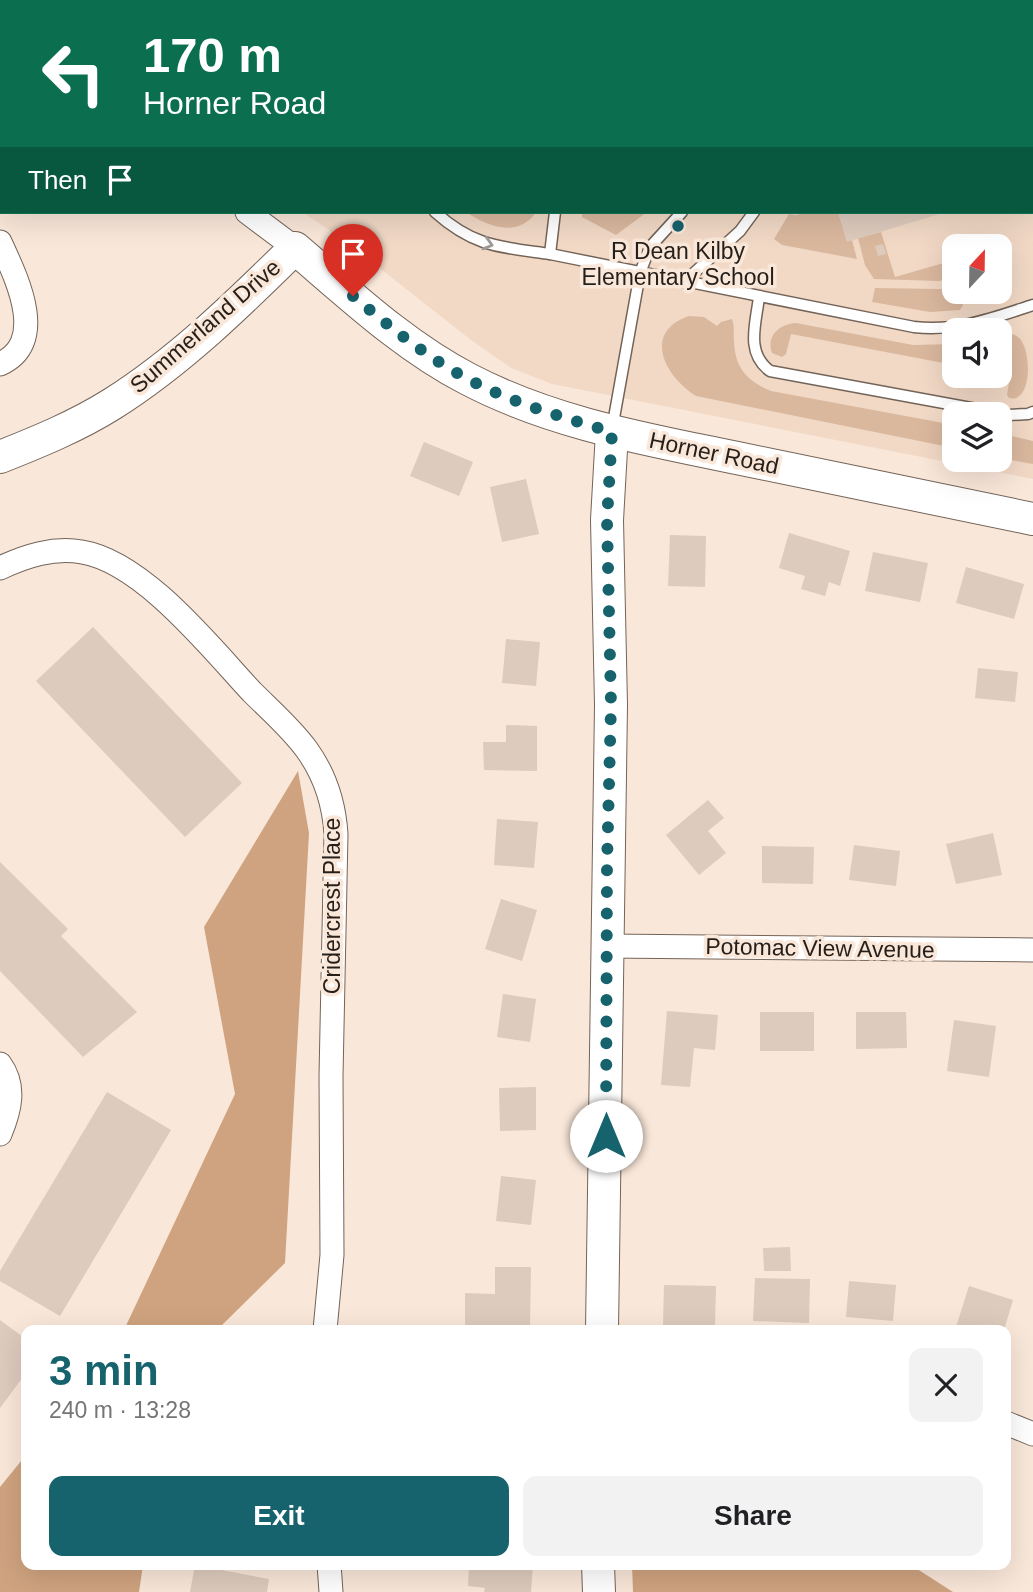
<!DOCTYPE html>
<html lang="en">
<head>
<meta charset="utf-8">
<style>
	:root { --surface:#fff; --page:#f2f2f2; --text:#202124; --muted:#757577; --accent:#16626d }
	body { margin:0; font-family:Arial,sans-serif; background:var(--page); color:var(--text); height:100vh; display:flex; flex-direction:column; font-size:26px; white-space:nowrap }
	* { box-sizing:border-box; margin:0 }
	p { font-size:23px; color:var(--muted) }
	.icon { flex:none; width:38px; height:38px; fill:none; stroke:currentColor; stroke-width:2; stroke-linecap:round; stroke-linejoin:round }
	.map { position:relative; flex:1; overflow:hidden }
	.side { position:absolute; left:21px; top:1325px; width:990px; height:245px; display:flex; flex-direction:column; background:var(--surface); border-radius:14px; box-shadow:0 7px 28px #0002 }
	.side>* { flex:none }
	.top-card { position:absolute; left:0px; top:0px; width:1034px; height:214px; box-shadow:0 7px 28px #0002; background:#0b6e4f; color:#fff; overflow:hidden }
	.needle { width:46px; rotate:22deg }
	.buttons { position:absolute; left:942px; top:234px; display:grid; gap:14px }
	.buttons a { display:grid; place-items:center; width:70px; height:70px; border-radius:14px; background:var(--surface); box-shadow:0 7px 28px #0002; font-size:35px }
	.pin { position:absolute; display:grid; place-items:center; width:60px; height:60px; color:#fff; margin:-72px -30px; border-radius:50% 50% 50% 0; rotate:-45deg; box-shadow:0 0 7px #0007 }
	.pin .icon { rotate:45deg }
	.me { position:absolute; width:77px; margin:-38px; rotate:0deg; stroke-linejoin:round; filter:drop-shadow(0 0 5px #0008) }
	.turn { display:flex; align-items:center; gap:24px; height:147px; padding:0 28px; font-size:32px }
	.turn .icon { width:91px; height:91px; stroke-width:2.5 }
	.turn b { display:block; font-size:49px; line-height:60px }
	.then { display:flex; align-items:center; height:66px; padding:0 28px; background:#0003; gap:14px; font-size:26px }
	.round { display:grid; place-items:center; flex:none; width:74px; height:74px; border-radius:14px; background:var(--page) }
	.summary { display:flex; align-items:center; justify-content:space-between; height:119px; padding:0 28px }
	h1 { font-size:42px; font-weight:600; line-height:52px; color:var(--accent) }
	.button { display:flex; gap:14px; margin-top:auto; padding:14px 28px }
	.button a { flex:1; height:80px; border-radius:14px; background:var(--accent); color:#fff; font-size:28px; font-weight:600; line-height:80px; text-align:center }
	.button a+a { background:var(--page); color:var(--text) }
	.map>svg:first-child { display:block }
	.built { fill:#f2d9c6; fill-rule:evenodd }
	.green { fill:#dab89e }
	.forest { fill:#cfa37f }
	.building { fill:#ddcbbd }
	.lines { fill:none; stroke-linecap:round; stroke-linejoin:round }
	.lane-casing { stroke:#746458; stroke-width:13 }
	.street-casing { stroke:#746458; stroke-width:25 }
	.secondary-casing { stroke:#746458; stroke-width:34 }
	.lane { stroke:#fff; stroke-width:10 }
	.street { stroke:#fff; stroke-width:23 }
	.secondary { stroke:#fff; stroke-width:32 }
	.oneway { stroke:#9d9a98 }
	.route { stroke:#16626d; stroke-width:12; stroke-dasharray:0 21.6 }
	.poi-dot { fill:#16626d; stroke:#f9e7d9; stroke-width:2.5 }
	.labels { text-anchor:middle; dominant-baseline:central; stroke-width:7; stroke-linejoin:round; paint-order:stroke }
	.poi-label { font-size:23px; fill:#251e19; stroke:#f9e7d9 }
	.street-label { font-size:23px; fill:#251e19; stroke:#f9e7d9 }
</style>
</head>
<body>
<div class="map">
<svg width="1033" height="1592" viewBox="0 0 1033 1592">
	<rect width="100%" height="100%" fill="#f9e7d9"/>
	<!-- built -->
	<path class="built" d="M10 0H1033V479L552 384 511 368 471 340 344 240 302 212H1032V2ZM954 247H999V292H954ZM954 331H999V376H954ZM954 415H999V460H954Z"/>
	<!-- green -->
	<g class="green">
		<path d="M466 212H536C519 238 488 227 466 212Z"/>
		<polygon points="582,212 647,212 616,235 582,217"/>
		<polygon points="807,212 838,212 847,241 852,240 857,259 782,245 774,239 789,214 796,215"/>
		<polygon points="881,232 895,277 954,260 954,279 938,281 874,279 865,265 858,238"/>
		<polygon points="954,287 954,292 959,292 963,305 960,310 930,312 872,302 875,288 940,289"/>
		<path d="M689 316 704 317 717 326 721 322 732 319C735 327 733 333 734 341 735 368 747 381 771 391L954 425V448L696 396C664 376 642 332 689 316Z"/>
		<path d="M796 323 913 345 954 344V365L791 334 786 354 782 357 772 353C766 336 779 324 796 323Z"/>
		<path d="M1007 333C1012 334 1014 334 1018 337 1032 347 1033 404 1009 398L1007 395 1010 376 999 373V335Z"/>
		<polygon points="999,433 1033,441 1033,464 999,458"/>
	</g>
	<!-- forest -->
	<g class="forest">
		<polygon points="298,771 309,833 285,1263 217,1330 124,1330 235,1094 204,927"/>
		<polygon points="26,1455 26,1564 143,1565 139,1592 0,1592 0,1487"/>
		<polygon points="632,1565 911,1565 953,1592 633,1592"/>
	</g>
	<!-- building -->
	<g class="building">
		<polygon points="838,212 946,212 847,242"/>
		<polygon points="883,244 886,254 878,256 875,246"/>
		<polygon points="424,442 473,462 459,496 410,476"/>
		<polygon points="526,479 539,534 502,542 490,487"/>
		<polygon points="789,533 850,551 840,586 829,582 825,596 801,589 805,576 779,568"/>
		<polygon points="670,535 706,536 705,587 668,586"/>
		<polygon points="873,552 928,563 920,602 865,591"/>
		<polygon points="966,567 1024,584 1014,619 956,603"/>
		<polygon points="93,627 242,783 185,837 36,681"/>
		<polygon points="506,639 540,642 536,686 502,683"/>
		<polygon points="978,668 1018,672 1015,702 975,698"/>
		<polygon points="506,725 537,726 537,771 484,770 483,742 506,742"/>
		<polygon points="708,800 724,818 708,831 726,853 699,875 666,835"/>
		<polygon points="497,819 538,822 534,868 494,865"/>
		<polygon points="993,833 1002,875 956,884 946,844"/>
		<polygon points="854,845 900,851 896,886 849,880"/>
		<polygon points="762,846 814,847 813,884 762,883"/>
		<polygon points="0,862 68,929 61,936 137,1012 83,1057 0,971"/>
		<polygon points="501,899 537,910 522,961 485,949"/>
		<polygon points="503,994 536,999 530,1042 497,1037"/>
		<polygon points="667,1011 718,1015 715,1050 694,1048 690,1087 661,1085"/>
		<rect x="760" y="1012" width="54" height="39"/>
		<polygon points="856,1012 906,1012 907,1048 856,1049"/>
		<polygon points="954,1020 996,1026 989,1077 947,1071"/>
		<polygon points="536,1087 536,1130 500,1131 499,1088"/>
		<polygon points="107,1092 171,1130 60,1316 0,1281 0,1271"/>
		<polygon points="501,1176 536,1180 531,1225 496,1221"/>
		<polygon points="790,1247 791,1271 764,1271 763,1248"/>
		<polygon points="495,1267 531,1267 530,1327 465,1325 465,1293 495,1294"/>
		<polygon points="755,1278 810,1279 809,1323 753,1321"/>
		<polygon points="849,1281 896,1285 893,1321 846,1317"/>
		<polygon points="664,1285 716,1286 715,1326 663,1325"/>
		<polygon points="969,1286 1013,1300 1004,1330 955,1330"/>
		<polygon points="0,1320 26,1339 26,1373 0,1408"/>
		<polygon points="469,1564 533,1564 531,1592 484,1592 485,1588 468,1586"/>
		<polygon points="195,1565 269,1579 267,1592 190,1592"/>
	</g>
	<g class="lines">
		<!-- lane casing -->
		<g class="lane-casing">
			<g id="lane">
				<polyline points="219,0 219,2"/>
				<polyline points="279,0 281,2"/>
				<polyline points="435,0 437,2"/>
				<polyline points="554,0 557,2"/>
				<polyline points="637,0 640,2"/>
				<path d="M435 212C474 247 500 247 550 254L914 327C957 332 993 318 1033 305"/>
				<polyline points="550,254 555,212"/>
				<polyline points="684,282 740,231 754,212"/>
				<path d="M759 297C756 323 745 353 770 371L1009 415 1028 414 1033 412"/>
				<polyline points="612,429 640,273 650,247 682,212"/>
			</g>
		</g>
		<!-- street casing -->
		<g class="street-casing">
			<g id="street">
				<polyline points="0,52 2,53"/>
				<polyline points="247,212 295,248"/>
				<path d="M0 242C16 277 49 342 0 364"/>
				<path d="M0 568C26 556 53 547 82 552 143 562 211 648 252 692 270 710 292 729 307 750 325 775 334 803 336 834L331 1076 332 1255 325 1330"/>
				<polyline points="607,946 1033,950"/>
				<path d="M0 1064C16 1086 10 1110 0 1134"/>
				<polyline points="1006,1423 1033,1434"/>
				<polyline points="329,1564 331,1592"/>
			</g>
		</g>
		<!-- secondary casing -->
		<g class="secondary-casing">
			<g id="secondary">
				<path d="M0 457C38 442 77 426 112 404 180 361 238 304 295 248 349 294 404 346 468 379 552 423 645 439 737 458 836 478 934 499 1033 519"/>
				<polyline points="602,1330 611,705 607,520 612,432"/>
				<polyline points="598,1564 599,1592"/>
			</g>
		</g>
		<!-- lane -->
		<use href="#lane" class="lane"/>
		<!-- street -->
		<use href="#street" class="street"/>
		<!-- secondary -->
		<use href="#secondary" class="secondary"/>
	</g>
	<!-- one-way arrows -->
	<defs><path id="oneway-chevron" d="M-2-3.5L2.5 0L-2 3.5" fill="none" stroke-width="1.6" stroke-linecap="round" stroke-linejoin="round" transform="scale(1.75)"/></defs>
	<use class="oneway" href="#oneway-chevron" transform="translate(488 244) rotate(16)"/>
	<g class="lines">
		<!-- route -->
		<path class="route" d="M353 296C389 326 425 356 466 378 512 403 562 417 612 432L607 520 611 705 607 865 606 1136"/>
	</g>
	<!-- markers -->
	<circle class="poi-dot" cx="678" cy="226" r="7"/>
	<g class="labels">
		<!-- poi labels -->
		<g class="poi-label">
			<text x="678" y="251">R Dean Kilby<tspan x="678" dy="26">Elementary School</tspan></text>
		</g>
		<!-- street labels -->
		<g class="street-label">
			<text transform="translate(205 326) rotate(-41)">Summerland Drive</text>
			<text transform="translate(714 453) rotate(12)">Horner Road</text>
			<text transform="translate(332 906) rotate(-90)">Cridercrest Place</text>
			<text transform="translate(820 948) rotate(1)">Potomac View Avenue</text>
		</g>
	</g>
</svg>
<div class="buttons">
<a><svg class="needle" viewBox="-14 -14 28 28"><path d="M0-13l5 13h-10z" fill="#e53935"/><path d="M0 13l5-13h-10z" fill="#757577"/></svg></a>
<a><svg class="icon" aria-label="sound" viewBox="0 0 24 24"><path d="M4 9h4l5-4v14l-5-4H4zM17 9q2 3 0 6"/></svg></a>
<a><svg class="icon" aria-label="layers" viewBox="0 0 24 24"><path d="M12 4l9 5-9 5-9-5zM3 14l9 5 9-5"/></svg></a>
</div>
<div class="pin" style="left:353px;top:296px;background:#d93025"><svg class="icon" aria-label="arrive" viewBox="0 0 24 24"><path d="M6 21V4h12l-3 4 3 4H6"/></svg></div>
<svg class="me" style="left:606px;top:1136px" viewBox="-20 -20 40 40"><circle r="19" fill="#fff"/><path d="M0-13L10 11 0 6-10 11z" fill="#16626d"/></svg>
<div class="top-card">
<div class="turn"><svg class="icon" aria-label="left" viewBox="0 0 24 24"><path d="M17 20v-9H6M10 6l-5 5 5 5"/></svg><div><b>170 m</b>Horner Road</div></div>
<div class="then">Then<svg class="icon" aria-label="arrive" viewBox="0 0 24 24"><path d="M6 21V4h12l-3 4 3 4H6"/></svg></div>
</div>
<section class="side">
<div class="summary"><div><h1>3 min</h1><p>240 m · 13:28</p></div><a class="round"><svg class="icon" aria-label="close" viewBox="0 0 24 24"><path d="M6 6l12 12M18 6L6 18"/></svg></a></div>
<div class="button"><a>Exit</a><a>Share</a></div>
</section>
</div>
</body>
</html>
